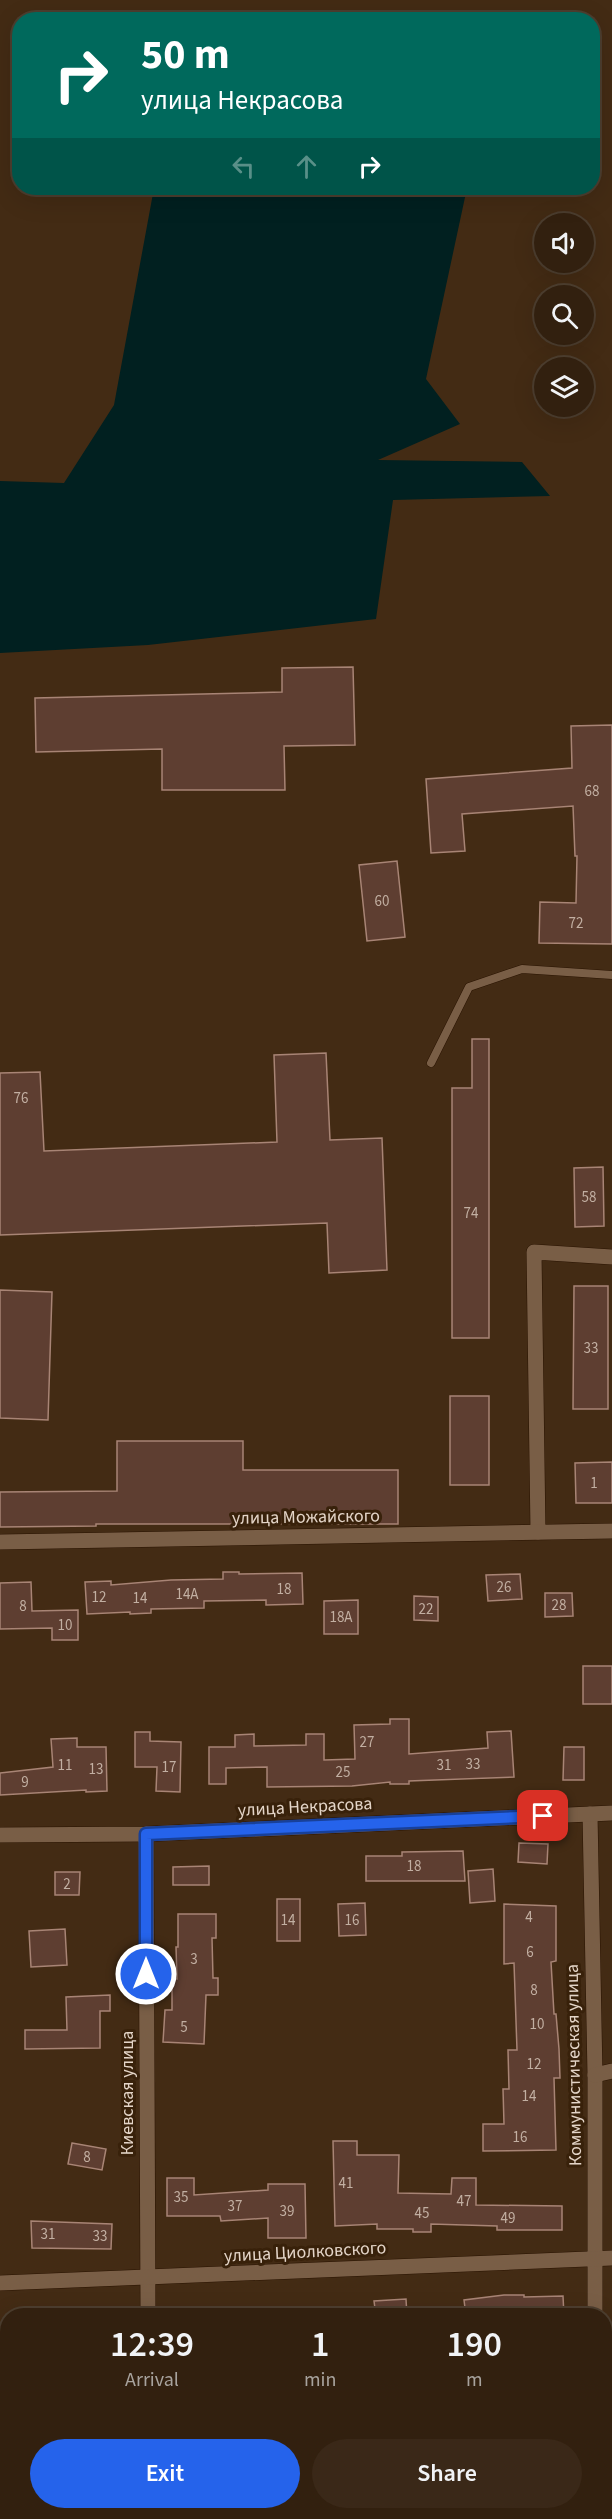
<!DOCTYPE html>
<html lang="en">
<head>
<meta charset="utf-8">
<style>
	:root { --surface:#32200f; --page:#3a2818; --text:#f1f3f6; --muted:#a8a39e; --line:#4d3e2f; --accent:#2563eb }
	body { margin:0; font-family:"Source Sans 3",sans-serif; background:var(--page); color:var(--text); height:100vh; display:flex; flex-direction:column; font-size:22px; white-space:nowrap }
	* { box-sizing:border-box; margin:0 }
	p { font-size:20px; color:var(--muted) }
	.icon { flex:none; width:33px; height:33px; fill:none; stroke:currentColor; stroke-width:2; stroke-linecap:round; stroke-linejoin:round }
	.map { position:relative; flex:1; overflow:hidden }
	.details { position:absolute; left:0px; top:2308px; width:612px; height:212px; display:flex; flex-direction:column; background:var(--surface); border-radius:24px 24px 0 0; box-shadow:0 6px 24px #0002,0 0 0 2px var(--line) }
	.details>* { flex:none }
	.guide { position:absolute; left:12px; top:12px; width:588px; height:183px; border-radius:24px; box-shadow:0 6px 24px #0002,0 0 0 2px var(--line); background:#00695c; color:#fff; overflow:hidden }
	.buttons { position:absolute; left:534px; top:213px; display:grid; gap:12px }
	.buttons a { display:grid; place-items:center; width:60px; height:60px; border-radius:50%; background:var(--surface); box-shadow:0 6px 24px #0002,0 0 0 2px var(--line); font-size:30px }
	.pin { position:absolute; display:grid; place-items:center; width:51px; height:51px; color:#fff; margin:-26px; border-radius:12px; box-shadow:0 3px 9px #0006 }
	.me { position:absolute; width:66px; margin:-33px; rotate:0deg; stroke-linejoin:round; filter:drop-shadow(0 0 4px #0008) }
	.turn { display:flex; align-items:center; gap:21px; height:126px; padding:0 30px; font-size:27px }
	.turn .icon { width:78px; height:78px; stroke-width:2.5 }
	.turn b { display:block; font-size:42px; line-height:51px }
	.lanes { display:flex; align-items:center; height:57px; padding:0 30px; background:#0003; justify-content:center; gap:30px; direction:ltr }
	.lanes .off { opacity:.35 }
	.eta { display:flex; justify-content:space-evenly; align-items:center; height:102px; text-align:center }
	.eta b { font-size:36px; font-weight:600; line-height:42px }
	.cta { display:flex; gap:12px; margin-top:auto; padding:12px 30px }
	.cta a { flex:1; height:69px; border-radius:36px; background:var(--accent); color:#fff; font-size:24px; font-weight:600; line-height:69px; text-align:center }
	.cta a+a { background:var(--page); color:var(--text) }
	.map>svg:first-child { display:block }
	.water { fill:#012020 }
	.building { fill:#5e3e31; stroke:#a88475; stroke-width:1.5 }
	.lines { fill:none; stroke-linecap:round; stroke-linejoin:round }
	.service-casing { stroke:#291300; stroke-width:9 }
	.minor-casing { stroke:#291300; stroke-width:16 }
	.service { stroke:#795e46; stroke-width:8 }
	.minor { stroke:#795e46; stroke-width:15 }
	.route-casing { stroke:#184099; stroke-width:15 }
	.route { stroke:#2563eb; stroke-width:10 }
	.labels { text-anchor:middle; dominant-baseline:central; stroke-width:6; stroke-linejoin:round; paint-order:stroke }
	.number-label { font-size:15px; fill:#c2afa2 }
	.street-label { font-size:18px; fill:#e4d5c8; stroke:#38210a }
</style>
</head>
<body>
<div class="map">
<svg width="612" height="2519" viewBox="0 0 612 2519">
	<rect width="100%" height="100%" fill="#432b14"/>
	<!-- water -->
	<polygon class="water" points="154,188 467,188 426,379 460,424 378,460 522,462 550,496 393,500 376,619 148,645 0,653 0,481 64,483 114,405"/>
	<!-- building -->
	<g class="building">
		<polygon points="353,667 355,745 284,746 285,790 162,790 162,749 36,752 35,698 282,692 282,668"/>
		<polygon points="612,725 612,944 539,943 540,902 576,903 577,856 575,856 573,806 462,814 465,851 431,853 426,779 572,768 571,726"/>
		<polygon points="397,861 405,937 367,941 359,865"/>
		<polygon points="472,1039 489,1039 489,1338 452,1338 452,1088 472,1088"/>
		<polygon points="326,1053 330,1140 382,1138 387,1270 329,1273 327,1223 0,1235 0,1073 40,1072 44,1151 277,1142 274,1055"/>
		<polygon points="603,1167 604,1226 575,1227 574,1168"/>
		<polygon points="574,1286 608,1286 608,1409 573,1409"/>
		<polygon points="0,1290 52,1292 48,1420 0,1418"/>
		<rect x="450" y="1396" width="39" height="89"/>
		<polygon points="117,1441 243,1441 243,1470 398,1470 398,1524 96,1524 96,1526 0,1527 0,1492 117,1491"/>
		<polygon points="612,1462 612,1503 576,1503 575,1463"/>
		<polygon points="223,1572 239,1572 239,1574 302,1573 303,1604 266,1605 266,1600 204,1601 204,1608 151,1609 151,1613 130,1614 130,1612 87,1614 85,1582 111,1581 111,1585 171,1580 223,1579"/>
		<polygon points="520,1574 522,1599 488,1601 486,1575"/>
		<polygon points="31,1582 32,1611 78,1610 78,1640 52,1640 52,1628 0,1629 0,1583"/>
		<polygon points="545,1593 572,1593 573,1616 545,1617"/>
		<polygon points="414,1596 438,1597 438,1621 414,1620"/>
		<polygon points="358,1600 358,1634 324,1634 324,1601"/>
		<rect x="583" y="1666" width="29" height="38"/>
		<polygon points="390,1719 409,1719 409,1754 488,1748 487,1732 511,1731 514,1777 409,1781 409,1784 390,1784 390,1782 352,1786 267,1787 267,1767 226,1768 226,1784 209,1784 209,1747 235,1747 235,1735 254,1734 254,1746 306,1745 306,1734 324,1734 324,1760 355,1759 354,1725 390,1724"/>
		<polygon points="135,1732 150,1732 150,1741 181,1742 180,1792 156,1791 157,1767 135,1767"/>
		<polygon points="77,1738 77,1747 106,1747 107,1791 86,1792 86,1790 0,1795 0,1773 53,1767 51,1739"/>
		<polygon points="564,1747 584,1747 584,1780 563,1780"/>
		<polygon points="519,1843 548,1844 547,1864 518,1862"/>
		<polygon points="463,1851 465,1881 366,1881 366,1856 402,1856 402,1852"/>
		<polygon points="209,1866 209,1885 173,1885 173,1867"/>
		<polygon points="493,1869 495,1901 470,1903 468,1871"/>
		<polygon points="55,1872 80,1872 79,1895 55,1895"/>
		<rect x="277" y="1899" width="23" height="42"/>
		<polygon points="365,1903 366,1935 339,1936 338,1904"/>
		<polygon points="504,1904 556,1906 556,1961 551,1962 554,2014 556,2014 559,2049 560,2078 554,2078 556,2150 483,2151 483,2124 504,2124 503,2089 509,2089 508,2050 517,2050 514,1963 504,1964"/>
		<polygon points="178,1914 216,1914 216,1938 212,1938 213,1978 218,1978 218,1995 206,1995 204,2044 163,2042 165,2010 172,2010 172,1979 177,1979 176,1947 178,1947"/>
		<polygon points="65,1929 67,1965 31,1967 29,1931"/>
		<polygon points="110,1995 110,2011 100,2011 100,2048 25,2049 25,2030 67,2030 66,1997"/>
		<polygon points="333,2141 357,2141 357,2155 399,2155 398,2193 451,2194 452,2178 476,2178 476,2205 562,2206 562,2230 497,2230 497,2226 431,2224 431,2232 413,2232 413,2229 377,2229 377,2224 335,2226"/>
		<polygon points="72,2143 106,2149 102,2170 68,2164"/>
		<polygon points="167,2178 194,2178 194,2195 268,2190 268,2184 305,2184 306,2238 268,2238 268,2218 221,2221 220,2216 167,2216"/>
		<polygon points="31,2221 112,2224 111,2249 32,2248"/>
		<polygon points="504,2295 524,2295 524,2297 563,2296 564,2316 466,2316 464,2300"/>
		<polygon points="406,2299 407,2316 376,2316 374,2301"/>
	</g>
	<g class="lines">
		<!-- service casing -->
		<g class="service-casing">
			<g id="service">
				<polyline points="431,1063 469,987 522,969 612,975"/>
				<polyline points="604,2477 612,2477"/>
			</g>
		</g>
		<!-- minor casing -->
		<g class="minor-casing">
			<g id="minor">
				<polyline points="538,1532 534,1252 612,1257"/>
				<polyline points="0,1542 612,1531"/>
				<polyline points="590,1814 595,2075 595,2316"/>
				<polyline points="146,1834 148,2316"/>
				<polyline points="0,1835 146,1834 612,1813"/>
				<polyline points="595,2075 612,2071"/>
				<polyline points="0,2283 612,2258"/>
				<polyline points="155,2512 155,2519"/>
				<polyline points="598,2512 598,2519"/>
			</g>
		</g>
		<!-- service -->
		<use href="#service" class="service"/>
		<!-- minor -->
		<use href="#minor" class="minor"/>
	</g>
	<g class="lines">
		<!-- route casing -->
		<g class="route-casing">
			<polyline id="route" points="146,1974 146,1834 543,1816"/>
		</g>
		<!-- route -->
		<use href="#route" class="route"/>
	</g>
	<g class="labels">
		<!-- number labels -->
		<g class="number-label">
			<text x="592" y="791">68</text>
			<text x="382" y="901">60</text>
			<text x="576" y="923">72</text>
			<text x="21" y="1098">76</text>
			<text x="589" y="1197">58</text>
			<text x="471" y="1213">74</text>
			<text x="591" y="1348">33</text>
			<text x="594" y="1483">1</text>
			<text x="504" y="1587">26</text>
			<text x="284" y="1589">18</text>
			<text x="187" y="1594">14А</text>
			<text x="99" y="1597">12</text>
			<text x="140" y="1598">14</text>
			<text x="559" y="1605">28</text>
			<text x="23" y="1606">8</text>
			<text x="426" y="1609">22</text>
			<text x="341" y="1617">18А</text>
			<text x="65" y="1625">10</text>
			<text x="367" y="1742">27</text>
			<text x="473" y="1764">33</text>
			<text x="65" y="1765">11</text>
			<text x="444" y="1765">31</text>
			<text x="169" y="1767">17</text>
			<text x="96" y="1769">13</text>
			<text x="343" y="1772">25</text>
			<text x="25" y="1782">9</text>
			<text x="414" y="1866">18</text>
			<text x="67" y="1884">2</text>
			<text x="529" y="1917">4</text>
			<text x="288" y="1920">14</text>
			<text x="352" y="1920">16</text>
			<text x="530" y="1952">6</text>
			<text x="194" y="1959">3</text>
			<text x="534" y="1990">8</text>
			<text x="537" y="2024">10</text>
			<text x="184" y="2027">5</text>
			<text x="534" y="2064">12</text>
			<text x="529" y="2096">14</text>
			<text x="520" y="2137">16</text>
			<text x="87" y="2157">8</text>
			<text x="346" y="2183">41</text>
			<text x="181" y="2197">35</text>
			<text x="464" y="2201">47</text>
			<text x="235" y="2206">37</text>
			<text x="287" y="2211">39</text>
			<text x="422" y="2213">45</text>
			<text x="508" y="2218">49</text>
			<text x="48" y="2234">31</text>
			<text x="100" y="2236">33</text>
		</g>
		<!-- street labels -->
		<g class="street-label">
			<text transform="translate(306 1517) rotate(-1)">улица Можайского</text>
			<text transform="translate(305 1807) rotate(-3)">улица Некрасова</text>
			<text transform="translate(574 2065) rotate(-91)">Коммунистическая улица</text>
			<text transform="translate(127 2093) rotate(-90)">Киевская улица</text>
			<text transform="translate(305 2252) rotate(-3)">улица Циолковского</text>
		</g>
	</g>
</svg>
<div class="buttons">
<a><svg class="icon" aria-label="sound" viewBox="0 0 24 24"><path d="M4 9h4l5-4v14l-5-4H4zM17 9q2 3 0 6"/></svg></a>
<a><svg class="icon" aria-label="search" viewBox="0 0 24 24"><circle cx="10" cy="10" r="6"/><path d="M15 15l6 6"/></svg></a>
<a><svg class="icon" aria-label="layers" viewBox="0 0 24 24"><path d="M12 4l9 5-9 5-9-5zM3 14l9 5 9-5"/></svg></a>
</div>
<div class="pin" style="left:543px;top:1816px;background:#d93025"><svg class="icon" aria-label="arrive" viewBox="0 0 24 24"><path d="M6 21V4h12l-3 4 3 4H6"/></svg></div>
<svg class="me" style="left:146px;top:1974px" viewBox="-20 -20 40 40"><circle r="17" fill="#2563eb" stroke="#fff" stroke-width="3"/><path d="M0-11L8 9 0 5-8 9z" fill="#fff"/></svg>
<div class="guide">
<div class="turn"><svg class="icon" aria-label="right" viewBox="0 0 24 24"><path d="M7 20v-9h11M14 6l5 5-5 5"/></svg><div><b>50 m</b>улица Некрасова</div></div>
<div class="lanes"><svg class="icon off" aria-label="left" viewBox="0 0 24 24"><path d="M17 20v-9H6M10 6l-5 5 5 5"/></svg><svg class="icon off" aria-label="ahead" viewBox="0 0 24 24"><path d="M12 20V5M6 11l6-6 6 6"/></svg><svg class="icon" aria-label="right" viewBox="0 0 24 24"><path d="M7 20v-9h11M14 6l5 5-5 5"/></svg></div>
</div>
<section class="details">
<div class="eta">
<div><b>12:39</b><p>Arrival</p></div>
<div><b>1</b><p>min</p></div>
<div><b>190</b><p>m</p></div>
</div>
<div class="cta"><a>Exit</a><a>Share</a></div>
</section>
</div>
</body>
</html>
